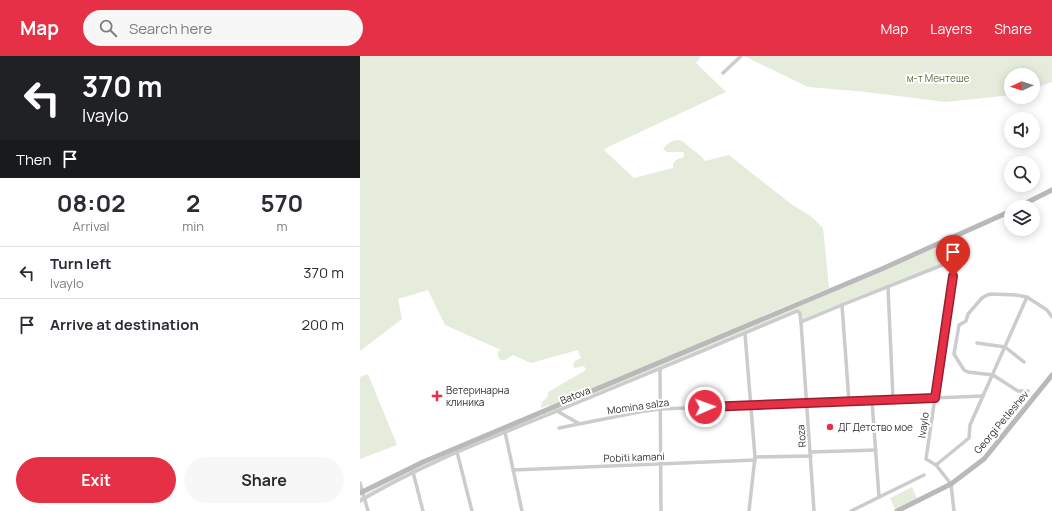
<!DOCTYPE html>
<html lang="en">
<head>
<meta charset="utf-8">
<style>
	:root { --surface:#fff; --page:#f7f7f7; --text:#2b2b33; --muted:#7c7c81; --line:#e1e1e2; --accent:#e63046 }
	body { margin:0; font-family:Manrope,sans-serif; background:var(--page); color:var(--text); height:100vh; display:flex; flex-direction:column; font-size:15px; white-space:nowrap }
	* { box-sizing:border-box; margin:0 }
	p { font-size:13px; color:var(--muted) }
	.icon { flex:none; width:22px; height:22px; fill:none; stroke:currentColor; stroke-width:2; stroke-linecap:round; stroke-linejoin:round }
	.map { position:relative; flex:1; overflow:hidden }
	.drawer { display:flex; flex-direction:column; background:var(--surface); width:360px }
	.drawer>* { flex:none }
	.banner { background:#202124; color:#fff; overflow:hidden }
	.needle { width:26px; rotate:267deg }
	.fabs { position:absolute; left:644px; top:12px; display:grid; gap:8px }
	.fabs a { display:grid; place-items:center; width:36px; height:36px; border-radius:50%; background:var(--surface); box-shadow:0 2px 10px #0003; font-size:20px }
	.pin { position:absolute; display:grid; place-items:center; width:34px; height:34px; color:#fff; margin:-41px -17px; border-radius:50% 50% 50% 0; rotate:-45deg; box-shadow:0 0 4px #0007 }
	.pin .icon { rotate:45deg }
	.me { position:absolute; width:44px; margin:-22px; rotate:88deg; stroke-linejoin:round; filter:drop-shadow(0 0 3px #0008) }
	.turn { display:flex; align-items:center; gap:14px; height:84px; padding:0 16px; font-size:18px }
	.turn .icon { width:52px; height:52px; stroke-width:2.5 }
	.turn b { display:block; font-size:28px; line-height:34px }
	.then { display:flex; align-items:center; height:38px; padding:0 16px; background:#0003; gap:8px; font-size:15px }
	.eta { display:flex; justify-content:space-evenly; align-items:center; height:68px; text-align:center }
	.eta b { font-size:24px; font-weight:700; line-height:28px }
	.cta { display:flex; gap:8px; margin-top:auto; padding:8px 16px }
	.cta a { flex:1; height:46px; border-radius:24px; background:var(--accent); color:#fff; font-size:16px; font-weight:700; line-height:46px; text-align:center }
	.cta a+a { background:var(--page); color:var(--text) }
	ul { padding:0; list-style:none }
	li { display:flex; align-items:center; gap:12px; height:52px; padding:0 16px; border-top:1px solid var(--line) }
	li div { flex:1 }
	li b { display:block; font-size:15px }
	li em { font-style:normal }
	header { display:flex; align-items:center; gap:24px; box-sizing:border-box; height:56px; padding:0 20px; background:var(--accent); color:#fff }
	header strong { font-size:19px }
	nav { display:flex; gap:22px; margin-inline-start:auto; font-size:14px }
	.search { width:280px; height:36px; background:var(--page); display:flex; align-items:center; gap:10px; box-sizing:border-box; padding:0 14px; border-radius:22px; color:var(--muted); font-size:15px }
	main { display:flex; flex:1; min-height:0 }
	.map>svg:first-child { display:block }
	.green { fill:#e5ecdc }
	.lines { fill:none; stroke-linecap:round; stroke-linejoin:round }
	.minor { stroke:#ccc; stroke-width:3.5 }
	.secondary { stroke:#b9b9b9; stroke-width:5 }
	.route-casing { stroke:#961f2e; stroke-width:10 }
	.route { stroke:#e63046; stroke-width:7 }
	.poi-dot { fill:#e63046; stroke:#fff; stroke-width:1.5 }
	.labels { text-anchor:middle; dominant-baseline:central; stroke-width:4; stroke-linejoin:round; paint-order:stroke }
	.park-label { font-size:10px; fill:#546b3b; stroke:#fff }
	.poi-label { font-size:10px; fill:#2f2f2f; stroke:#fff; text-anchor:start }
	.street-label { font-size:10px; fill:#2f2f2f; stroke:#fff }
</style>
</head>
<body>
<header>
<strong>Map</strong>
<div class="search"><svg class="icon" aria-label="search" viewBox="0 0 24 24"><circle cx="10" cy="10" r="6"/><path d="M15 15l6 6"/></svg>Search here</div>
<nav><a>Map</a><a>Layers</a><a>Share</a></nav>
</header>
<main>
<section class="drawer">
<div class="banner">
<div class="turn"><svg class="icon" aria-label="left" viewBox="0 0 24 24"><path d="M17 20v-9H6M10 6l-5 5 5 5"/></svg><div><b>370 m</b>Ivaylo</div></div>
<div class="then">Then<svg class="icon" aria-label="arrive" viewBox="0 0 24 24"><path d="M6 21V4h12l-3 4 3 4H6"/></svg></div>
</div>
<div class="eta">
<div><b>08:02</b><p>Arrival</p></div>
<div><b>2</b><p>min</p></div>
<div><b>570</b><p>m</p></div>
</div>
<ul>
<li><svg class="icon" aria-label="left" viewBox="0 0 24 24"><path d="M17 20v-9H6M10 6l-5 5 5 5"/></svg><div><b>Turn left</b><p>Ivaylo</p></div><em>370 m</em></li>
<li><svg class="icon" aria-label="arrive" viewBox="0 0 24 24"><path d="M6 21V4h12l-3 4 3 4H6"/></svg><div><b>Arrive at destination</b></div><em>200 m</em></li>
</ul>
<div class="cta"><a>Exit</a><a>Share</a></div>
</section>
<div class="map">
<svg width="692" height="455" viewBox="0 0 692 455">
	<rect width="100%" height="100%" fill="#fff"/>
	<!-- green -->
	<g class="green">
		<path d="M0 0H341L336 7 366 36 248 91 244 94 274 122 313 112C312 105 317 103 324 101V96H307L303 93C308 87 315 82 322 85L342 101 345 105 369 99 431 148 452 161 462 171 463 173 464 180 469 232 190 350 189 349 181 352C181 346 184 344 188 340V336L226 314 224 310 214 312 213 308 215 305 221 302 218 294 171 307 153 299 145 304H140L138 300V296L141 294 85 269 68 234 38 243 42 263 0 295Z"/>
		<polygon points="384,0 692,0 692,26 673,33 673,19 651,19 651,39 586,46 506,36 448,31"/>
		<polygon points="599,186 595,204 441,266 439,256 97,396 0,445 0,441 57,409 530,212 578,191"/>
		<polygon points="8,318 37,389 0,403 0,321"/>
		<polygon points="552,431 557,442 535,453 530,442"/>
	</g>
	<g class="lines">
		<!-- minor -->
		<g class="minor">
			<polyline points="363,17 381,0"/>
			<polyline points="528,231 533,343"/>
			<polyline points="482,249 489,346"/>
			<polyline points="441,266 482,249 595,204 566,403 576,409 591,428 594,455"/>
			<polyline points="385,278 395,401 389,455"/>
			<polyline points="617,287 645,291 664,306"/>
			<polyline points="300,313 301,455"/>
			<polyline points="668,335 658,335 633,319 608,316 604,314 594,298 599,269 606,265 608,258 622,242 627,239 632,238 656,239 667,241 687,254 692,261"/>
			<polyline points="512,345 519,441"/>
			<polyline points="197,355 218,367"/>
			<polyline points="199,372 279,356 300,353 623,340"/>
			<polyline points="145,376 162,455"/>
			<polyline points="97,396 112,455"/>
			<polyline points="451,396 516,394"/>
			<polyline points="395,401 451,400"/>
			<polyline points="576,409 609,382 610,369 667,241"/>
			<polyline points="153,414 395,404"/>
			<polyline points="53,416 63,455"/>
			<polyline points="0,427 8,455"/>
			<path d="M0 445C60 409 126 384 190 358 272 324 355 290 437 255L439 256 440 258 441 266 454 455"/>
			<polyline points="491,455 564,419"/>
		</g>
		<!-- secondary -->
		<g class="secondary">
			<polyline points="658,151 692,134"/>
			<polyline points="0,437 63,406 524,212 651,155"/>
			<polyline points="537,455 591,428 624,403 692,319"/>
		</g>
	</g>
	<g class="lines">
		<!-- route casing -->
		<g class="route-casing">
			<polyline id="route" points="345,351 575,342 593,220"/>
		</g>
		<!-- route -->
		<use href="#route" class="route"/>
	</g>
	<!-- markers -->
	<g class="poi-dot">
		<path d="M75 334h4v4h4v4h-4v4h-4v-4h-4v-4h4z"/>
		<circle cx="470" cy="371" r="4"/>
	</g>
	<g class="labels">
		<!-- park labels -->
		<g class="park-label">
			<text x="578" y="22">м-т Ментeше</text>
		</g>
		<!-- poi labels -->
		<g class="poi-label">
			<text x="86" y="334">Ветеринарна<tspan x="86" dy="12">клиника</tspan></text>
			<text x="478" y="371">ДГ Детство мое</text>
		</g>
		<!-- street labels -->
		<g class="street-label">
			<text transform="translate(215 339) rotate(-22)">Batova</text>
			<text transform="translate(278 350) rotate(-8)">Momina salza</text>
			<text transform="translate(641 366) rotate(-50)">Georgi Petleshev</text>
			<text transform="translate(563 369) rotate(-82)">Ivaylo</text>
			<text transform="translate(441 380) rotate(-95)">Roza</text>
			<text transform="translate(274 401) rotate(-2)">Pobiti kamani</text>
		</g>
	</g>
</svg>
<div class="fabs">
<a><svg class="needle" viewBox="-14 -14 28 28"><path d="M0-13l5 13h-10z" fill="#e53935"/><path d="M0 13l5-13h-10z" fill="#7c7c81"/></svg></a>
<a><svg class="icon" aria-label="sound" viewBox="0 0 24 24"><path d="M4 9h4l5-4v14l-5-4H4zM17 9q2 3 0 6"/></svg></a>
<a><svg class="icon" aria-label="search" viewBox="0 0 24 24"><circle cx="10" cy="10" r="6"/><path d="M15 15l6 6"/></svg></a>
<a><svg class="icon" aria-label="layers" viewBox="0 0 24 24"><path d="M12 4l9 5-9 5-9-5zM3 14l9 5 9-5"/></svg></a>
</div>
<div class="pin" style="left:593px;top:220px;background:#d93025"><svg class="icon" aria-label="arrive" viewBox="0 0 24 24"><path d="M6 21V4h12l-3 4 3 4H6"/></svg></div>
<svg class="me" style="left:345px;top:351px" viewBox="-20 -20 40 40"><circle r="17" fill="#e63046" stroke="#fff" stroke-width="3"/><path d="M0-11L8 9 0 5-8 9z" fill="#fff"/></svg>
</div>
</main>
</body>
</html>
